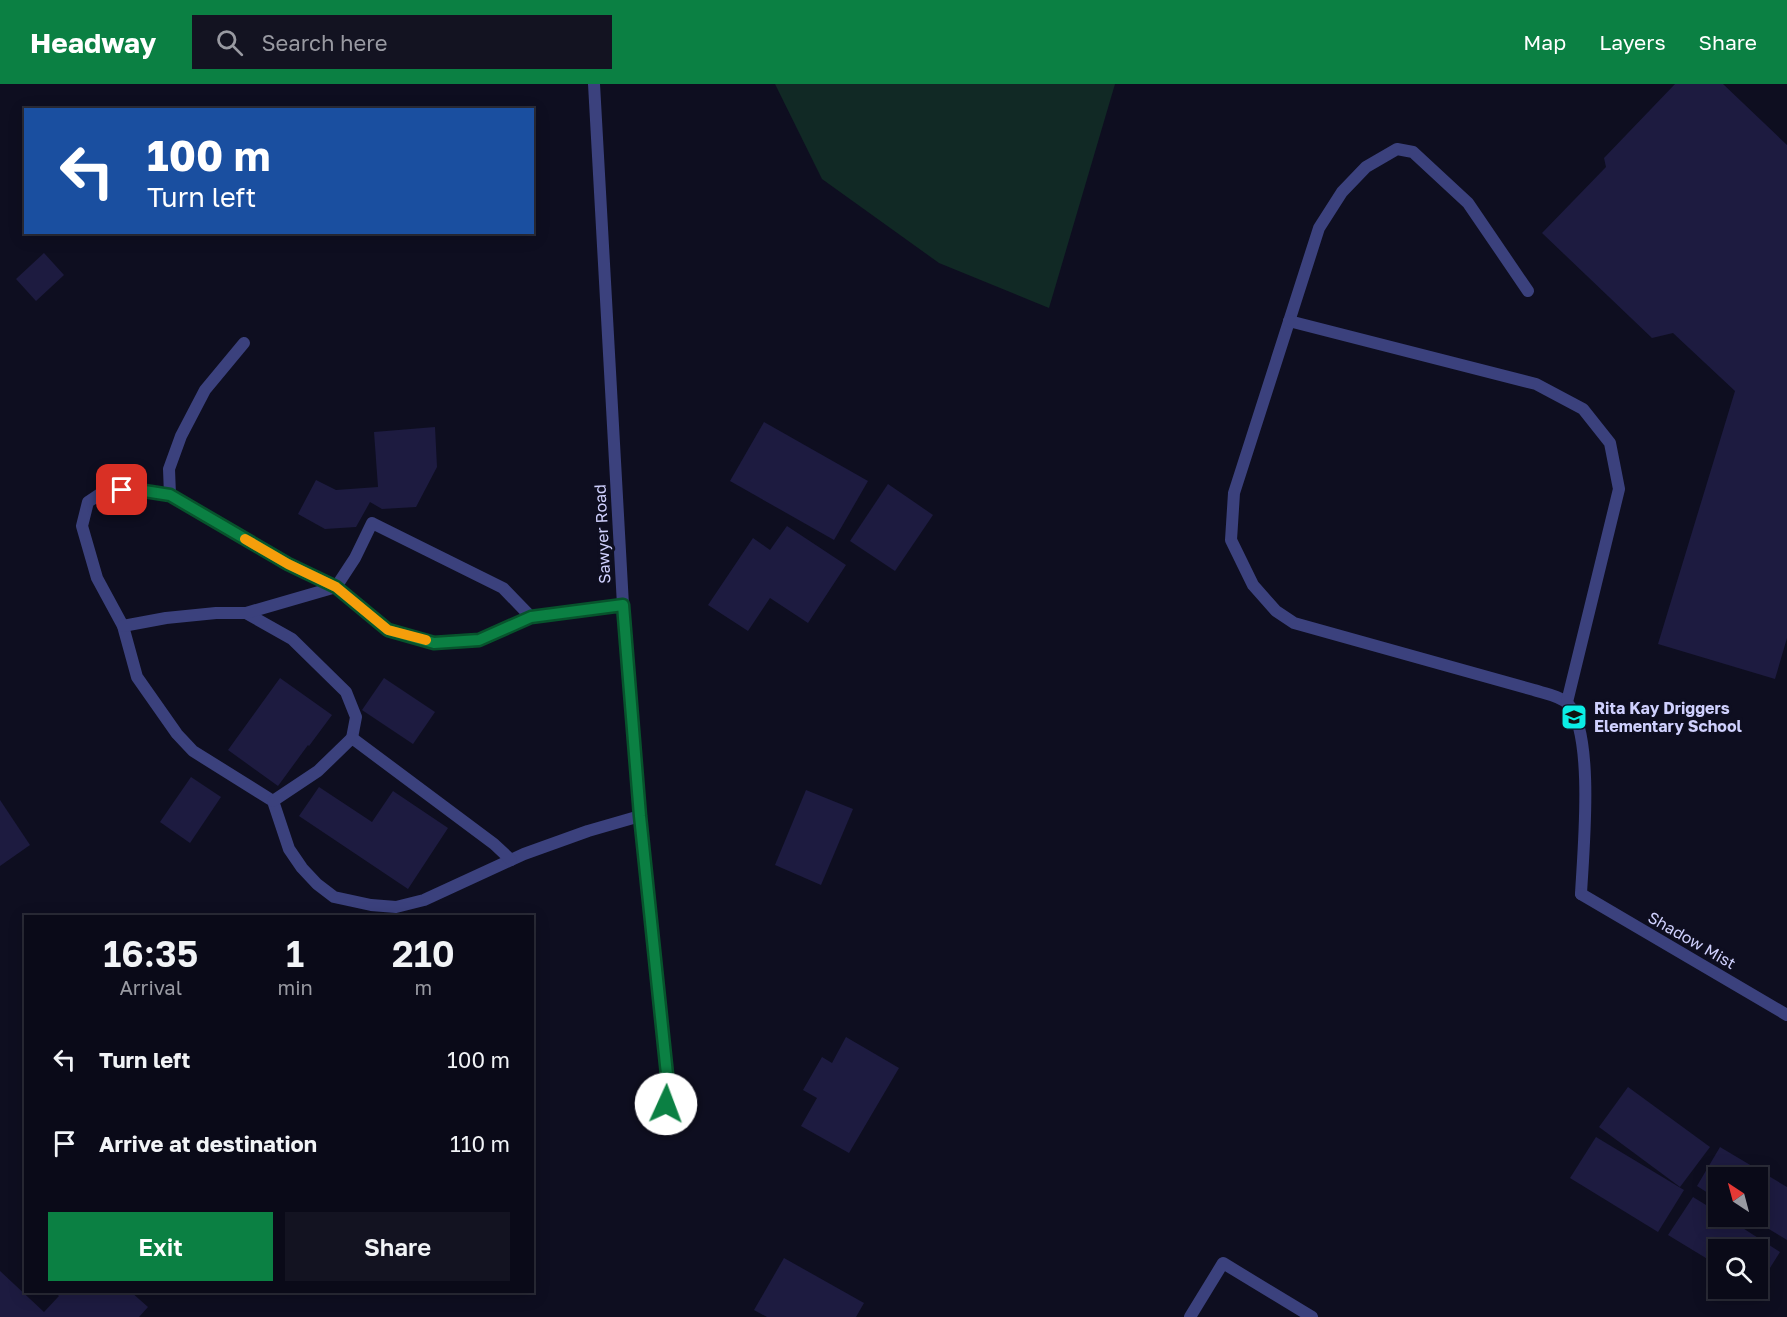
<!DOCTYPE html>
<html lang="en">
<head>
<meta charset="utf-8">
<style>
	:root { --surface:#0a0a18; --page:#131321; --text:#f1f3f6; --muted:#999aa2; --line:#2a2b37; --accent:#0b8043 }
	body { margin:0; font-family:"Golos Text",sans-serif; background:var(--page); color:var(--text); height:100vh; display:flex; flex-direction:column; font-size:22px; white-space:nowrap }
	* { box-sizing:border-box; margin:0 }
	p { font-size:20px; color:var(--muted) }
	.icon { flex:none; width:33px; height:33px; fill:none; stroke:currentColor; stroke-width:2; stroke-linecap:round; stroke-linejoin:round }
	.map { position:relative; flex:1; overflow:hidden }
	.details { position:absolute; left:24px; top:831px; width:510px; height:378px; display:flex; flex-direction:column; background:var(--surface); border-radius:0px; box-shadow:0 3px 15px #0003,0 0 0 2px var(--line) }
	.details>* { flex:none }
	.hud { position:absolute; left:24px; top:24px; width:510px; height:126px; border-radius:0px; box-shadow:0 3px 15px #0003,0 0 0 2px var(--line); background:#1a4fa0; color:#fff; overflow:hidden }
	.needle { width:39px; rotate:324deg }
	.buttons { position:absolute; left:1708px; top:1083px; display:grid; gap:12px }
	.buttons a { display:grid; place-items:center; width:60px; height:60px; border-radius:0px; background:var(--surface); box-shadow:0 3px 15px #0003,0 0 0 2px var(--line); font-size:30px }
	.pin { position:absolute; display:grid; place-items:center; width:51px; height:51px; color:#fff; margin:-26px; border-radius:12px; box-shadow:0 3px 9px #0006 }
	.me { position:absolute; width:66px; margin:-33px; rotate:2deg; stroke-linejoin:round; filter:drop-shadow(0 0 4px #0008) }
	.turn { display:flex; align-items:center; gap:21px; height:126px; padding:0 24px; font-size:27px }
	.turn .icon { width:78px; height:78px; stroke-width:2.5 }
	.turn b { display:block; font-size:42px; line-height:51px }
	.eta { display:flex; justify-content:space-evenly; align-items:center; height:102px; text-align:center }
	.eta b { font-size:36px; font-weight:600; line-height:42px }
	.button { display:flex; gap:12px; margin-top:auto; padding:12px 24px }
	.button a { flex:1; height:69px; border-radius:0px; background:var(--accent); color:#fff; font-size:24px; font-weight:600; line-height:69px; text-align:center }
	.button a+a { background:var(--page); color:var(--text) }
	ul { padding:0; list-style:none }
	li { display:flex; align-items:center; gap:18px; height:84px; padding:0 24px }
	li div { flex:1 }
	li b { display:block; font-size:22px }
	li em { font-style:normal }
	header { display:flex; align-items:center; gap:36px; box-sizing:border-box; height:84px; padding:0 30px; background:var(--accent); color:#fff }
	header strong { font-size:28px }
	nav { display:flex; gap:33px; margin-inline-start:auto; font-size:21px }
	.search { width:420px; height:54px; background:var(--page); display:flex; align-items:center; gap:15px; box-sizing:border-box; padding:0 21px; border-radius:0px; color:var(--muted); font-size:22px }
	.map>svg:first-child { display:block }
	.green { fill:#112925 }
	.building { fill:#1d1b40 }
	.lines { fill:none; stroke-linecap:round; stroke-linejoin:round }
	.service { stroke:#3b417d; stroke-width:12 }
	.minor { stroke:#3b417d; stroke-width:12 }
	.route-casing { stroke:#07532c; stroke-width:15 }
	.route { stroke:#0b8043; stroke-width:10 }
	.slow { stroke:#f59e0b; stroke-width:10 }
	.labels { text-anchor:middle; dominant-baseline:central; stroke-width:6; stroke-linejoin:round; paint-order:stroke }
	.street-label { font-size:16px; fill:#cfd0fd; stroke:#0e0e20 }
	.poi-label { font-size:16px; font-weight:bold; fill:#cfd0fd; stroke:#0e0e20; text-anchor:start }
</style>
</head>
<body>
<header>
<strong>Headway</strong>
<div class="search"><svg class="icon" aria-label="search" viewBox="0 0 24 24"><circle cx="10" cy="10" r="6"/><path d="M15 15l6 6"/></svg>Search here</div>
<nav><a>Map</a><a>Layers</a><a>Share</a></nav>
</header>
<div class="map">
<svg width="1787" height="1233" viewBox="0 0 1787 1233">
	<rect width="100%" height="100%" fill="#0e0e20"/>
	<!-- green -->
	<polygon class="green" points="775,0 1115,0 1049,224 939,179 822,95"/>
	<!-- building -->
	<g class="building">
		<polygon points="1675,0 1723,0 1787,61 1787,554 1775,595 1658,560 1735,307 1673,249 1652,254 1542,149 1606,83 1604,74"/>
		<polygon points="44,169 64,191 36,217 16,195"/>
		<polygon points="764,338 868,397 834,456 730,397"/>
		<polygon points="435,343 437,383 416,423 382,425 370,418 356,443 325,445 298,430 316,396 336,406 378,403 374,348"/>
		<polygon points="888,400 933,431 895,487 850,457"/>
		<polygon points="787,442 846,481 808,539 770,514 748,547 708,521 753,454 770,466"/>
		<polygon points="280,594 332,631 309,662 308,661 278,702 228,666"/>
		<polygon points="384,594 435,628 413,660 362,626"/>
		<polygon points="191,693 221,713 190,759 160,738"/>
		<polygon points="319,703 372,738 393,707 448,744 408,805 299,732"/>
		<polygon points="806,706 853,725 821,801 775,781"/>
		<polygon points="0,716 30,761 0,782"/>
		<polygon points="846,953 899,984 849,1069 801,1042 817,1014 803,1006 822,973 832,979"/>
		<polygon points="1628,1003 1710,1063 1680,1103 1599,1043"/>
		<polygon points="1596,1053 1684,1106 1658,1148 1570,1094"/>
		<polygon points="1720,1063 1787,1103 1787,1156 1747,1132 1758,1132 1758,1094 1719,1094 1719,1116 1697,1102"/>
		<polygon points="1693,1113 1719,1129 1719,1132 1724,1132 1780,1168 1758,1203 1758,1166 1719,1166 1719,1182 1668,1151"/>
		<polygon points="784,1174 864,1219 856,1233 767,1233 754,1226"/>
		<polygon points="0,1187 44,1228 59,1212 54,1208 131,1208 148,1223 139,1233 0,1233"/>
	</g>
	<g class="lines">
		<!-- service -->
		<g class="service">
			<path d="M1528 207 1468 119 1413 68 1397 65 1366 83 1342 108 1319 144 1234 409 1231 456 1253 501 1276 527 1294 539 1534 606C1543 609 1561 612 1568 620 1595 650 1583 769 1581 810"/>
			<polyline points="1289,237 1536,300 1583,325 1610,359 1619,405 1567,618"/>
			<polyline points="244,259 205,306 181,352 169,385 170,411 288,480 336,503 388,546 434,559 479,556 531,533"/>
			<polyline points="170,411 138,406 106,406 88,418 82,442 97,494 123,542 137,593 177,650 193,667 273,717 289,765 302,784 317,800 334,813 371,821 396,823 424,816 524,770 588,747 640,732"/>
			<polyline points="246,529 292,555 346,608 356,633 352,654"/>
			<polyline points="123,542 166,534 216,529 246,529 336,503 355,474 372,439 503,504 531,533 623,521"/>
			<polyline points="273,717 318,687 352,654 494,760 511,776"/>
			<polyline points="1190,1233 1223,1179 1312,1233"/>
		</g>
		<!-- minor -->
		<g class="minor">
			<polyline points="594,0 623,521 640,732 668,1000 664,1040"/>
			<polyline points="1581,810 1787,931"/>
		</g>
	</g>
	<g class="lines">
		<!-- route casing -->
		<g class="route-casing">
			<polyline id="route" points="122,406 138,406 170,411 288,480 336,503 388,546 434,559 479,556 531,533 623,521 640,732 668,1000 666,1020"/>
		</g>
		<!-- route -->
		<use href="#route" class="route"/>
		<!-- slow -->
		<polyline class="slow" points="245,455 288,480 336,503 388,546 426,556"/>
	</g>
	<!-- icons -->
	<defs>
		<g id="school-square" transform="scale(1.35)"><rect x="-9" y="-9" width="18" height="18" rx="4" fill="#0bede5" stroke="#0e0e20"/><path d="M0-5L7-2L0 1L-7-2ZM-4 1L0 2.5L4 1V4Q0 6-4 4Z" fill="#111"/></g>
	</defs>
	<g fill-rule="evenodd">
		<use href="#school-square" x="1574" y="633"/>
	</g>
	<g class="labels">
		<!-- street labels -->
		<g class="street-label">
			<text transform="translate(602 450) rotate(-93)">Sawyer Road</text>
			<text transform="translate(1692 856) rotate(30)">Shadow Mist</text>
		</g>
		<!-- poi labels -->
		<g class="poi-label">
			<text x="1594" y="624">Rita Kay Driggers<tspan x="1594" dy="18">Elementary School</tspan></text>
		</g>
	</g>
</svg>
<div class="buttons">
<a><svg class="needle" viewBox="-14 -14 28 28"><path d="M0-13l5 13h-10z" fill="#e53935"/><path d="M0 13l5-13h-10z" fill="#999aa2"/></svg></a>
<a><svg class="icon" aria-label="search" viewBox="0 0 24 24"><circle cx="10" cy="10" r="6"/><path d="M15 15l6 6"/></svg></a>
</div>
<div class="pin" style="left:122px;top:406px;background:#d93025"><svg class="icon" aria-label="arrive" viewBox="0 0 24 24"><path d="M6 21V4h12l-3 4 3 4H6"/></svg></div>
<svg class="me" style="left:666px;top:1020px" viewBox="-20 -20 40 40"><circle r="19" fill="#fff"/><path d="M0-13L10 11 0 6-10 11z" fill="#0b8043"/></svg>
<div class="hud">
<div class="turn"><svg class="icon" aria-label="left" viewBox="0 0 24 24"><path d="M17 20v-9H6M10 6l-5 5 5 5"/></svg><div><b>100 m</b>Turn left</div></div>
</div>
<section class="details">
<div class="eta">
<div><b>16:35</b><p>Arrival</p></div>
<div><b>1</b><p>min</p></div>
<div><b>210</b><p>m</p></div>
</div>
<ul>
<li><svg class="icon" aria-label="left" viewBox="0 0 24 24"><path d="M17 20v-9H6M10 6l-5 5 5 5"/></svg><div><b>Turn left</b></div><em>100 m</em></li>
<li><svg class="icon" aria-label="arrive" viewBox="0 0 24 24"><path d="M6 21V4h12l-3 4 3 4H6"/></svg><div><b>Arrive at destination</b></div><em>110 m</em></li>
</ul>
<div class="button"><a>Exit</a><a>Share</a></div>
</section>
</div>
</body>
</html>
